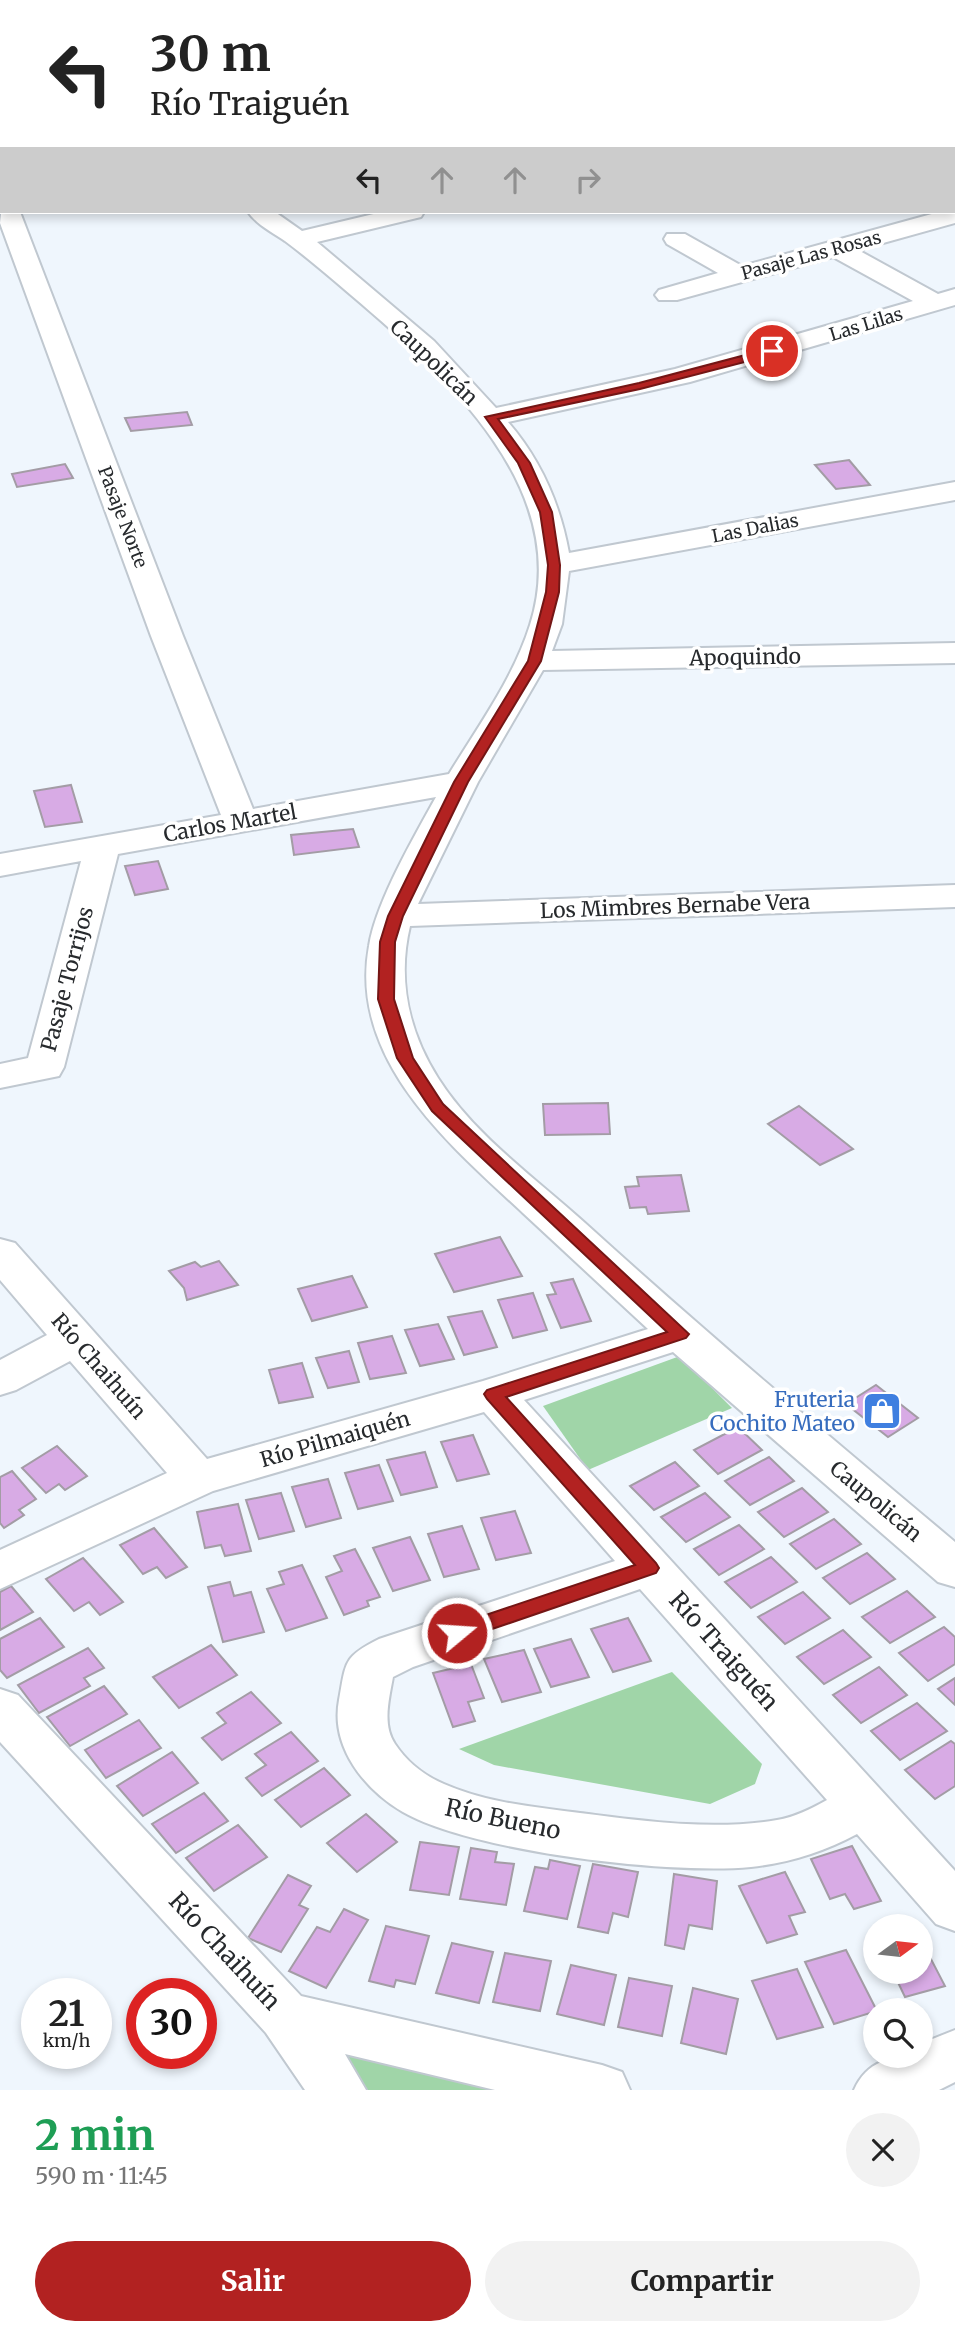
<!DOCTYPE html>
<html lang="es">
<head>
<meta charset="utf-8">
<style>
	:root { --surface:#fff; --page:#f2f2f2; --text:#222; --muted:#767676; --accent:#b22221 }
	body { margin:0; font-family:Merriweather,serif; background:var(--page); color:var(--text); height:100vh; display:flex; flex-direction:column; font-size:26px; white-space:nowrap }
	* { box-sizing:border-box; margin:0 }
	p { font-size:23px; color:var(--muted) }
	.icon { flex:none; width:38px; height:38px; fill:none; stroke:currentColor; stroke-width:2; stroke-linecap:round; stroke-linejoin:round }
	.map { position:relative; height:2090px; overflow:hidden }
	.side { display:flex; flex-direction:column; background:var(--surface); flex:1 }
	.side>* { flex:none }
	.hud { position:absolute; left:0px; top:0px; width:956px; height:214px; box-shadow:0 4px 10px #0003; background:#fff; color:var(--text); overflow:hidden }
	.needle { width:46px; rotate:75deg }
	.buttons { position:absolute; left:863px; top:1914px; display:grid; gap:14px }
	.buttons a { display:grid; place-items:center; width:70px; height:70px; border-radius:50%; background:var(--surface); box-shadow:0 4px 10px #0003; font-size:35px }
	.speed { position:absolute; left:21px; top:1978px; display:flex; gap:14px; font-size:35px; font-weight:700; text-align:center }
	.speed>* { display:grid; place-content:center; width:91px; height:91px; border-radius:50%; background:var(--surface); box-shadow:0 4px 10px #0003; line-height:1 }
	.speed small { font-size:18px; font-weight:400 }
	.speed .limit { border:10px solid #d22; background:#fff; color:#111 }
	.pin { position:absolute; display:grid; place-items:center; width:60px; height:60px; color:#fff; margin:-30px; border:4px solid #fff; border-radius:50%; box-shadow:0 2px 7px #0007 }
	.me { position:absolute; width:77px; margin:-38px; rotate:72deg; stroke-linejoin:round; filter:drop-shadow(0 0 5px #0008) }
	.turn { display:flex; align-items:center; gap:24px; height:147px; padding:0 35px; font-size:32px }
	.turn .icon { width:91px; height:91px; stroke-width:2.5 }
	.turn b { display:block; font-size:49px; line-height:60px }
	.lanes { display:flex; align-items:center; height:66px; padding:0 35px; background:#0003; justify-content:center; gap:35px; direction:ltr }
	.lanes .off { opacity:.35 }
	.round { display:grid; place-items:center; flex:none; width:74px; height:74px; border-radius:37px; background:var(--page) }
	.overview { display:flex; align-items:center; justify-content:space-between; height:119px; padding:0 35px }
	h1 { font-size:42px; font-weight:700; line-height:52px; color:#1e9e55 }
	.cta { display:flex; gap:14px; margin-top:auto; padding:14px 35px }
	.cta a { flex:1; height:80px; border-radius:42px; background:var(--accent); color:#fff; font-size:28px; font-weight:700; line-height:80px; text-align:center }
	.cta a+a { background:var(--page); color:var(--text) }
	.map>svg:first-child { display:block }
	.green { fill:#a0d5a8 }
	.building { fill:#d8abe5; stroke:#a39ca5; stroke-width:2 }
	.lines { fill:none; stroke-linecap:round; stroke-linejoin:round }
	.minor-casing { stroke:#c0c8d0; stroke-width:4 }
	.minor { fill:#fff; fill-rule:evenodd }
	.route { fill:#b22221; stroke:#741615; stroke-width:2 }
	.labels { text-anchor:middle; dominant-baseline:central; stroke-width:7; stroke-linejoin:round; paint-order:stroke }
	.far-street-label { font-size:18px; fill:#272a2d; stroke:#fff }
	.street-label { font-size:21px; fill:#272a2d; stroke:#fff }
	.shop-label { font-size:21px; fill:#366cbe; stroke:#fff; text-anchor:end }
	.near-street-label { font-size:24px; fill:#272a2d; stroke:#fff }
</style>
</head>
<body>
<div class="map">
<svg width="955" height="2090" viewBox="0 0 955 2090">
	<rect width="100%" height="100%" fill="#eff6fd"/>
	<!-- green -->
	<g class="green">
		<polygon points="680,1356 732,1408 588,1470 543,1406"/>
		<polygon points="672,1672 762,1764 755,1784 710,1804 494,1765 459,1749"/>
		<polygon points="315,2036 548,2090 354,2090"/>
	</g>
	<!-- building -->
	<g class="building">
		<polygon points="187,412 192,425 131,431 125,418"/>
		<polygon points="849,460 870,485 836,489 815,465"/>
		<polygon points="65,464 73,478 17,487 12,474"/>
		<polygon points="71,785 82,822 45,827 34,791"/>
		<polygon points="353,829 359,847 294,855 291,835"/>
		<polygon points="158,861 168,889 135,895 125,866"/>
		<polygon points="608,1103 610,1134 545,1135 543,1104"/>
		<polygon points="799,1106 853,1149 820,1165 768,1124"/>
		<polygon points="681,1175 689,1211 648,1214 646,1207 630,1208 625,1187 639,1186 637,1177"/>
		<polygon points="500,1237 522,1276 454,1292 435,1254"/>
		<polygon points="219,1261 238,1285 187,1300 184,1288 169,1271 195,1262 201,1267"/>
		<polygon points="352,1276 367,1307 312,1321 298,1289"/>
		<polygon points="573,1279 591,1321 561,1328 547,1295 556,1294 551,1283"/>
		<polygon points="533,1293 547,1330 513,1338 498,1300"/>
		<polygon points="482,1311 497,1347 464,1355 448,1317"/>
		<polygon points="438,1324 454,1359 420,1366 405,1330"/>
		<polygon points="392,1336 406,1373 370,1379 358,1343"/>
		<polygon points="349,1351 359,1382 328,1388 316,1358"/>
		<polygon points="302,1363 313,1397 279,1403 269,1370"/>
		<polygon points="876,1385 918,1418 888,1437 846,1404"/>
		<polygon points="738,1427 762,1450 718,1474 694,1450"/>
		<polygon points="473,1435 489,1474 457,1481 441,1442"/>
		<polygon points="57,1446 87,1476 65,1490 59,1484 46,1493 22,1468"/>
		<polygon points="425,1452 437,1487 401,1495 387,1460"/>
		<polygon points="769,1457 794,1481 750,1505 725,1481"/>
		<polygon points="675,1462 699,1486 654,1510 630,1486"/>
		<polygon points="379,1465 393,1501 358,1509 345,1473"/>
		<polygon points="12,1471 36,1499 19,1510 24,1515 4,1528 0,1523 0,1477"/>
		<polygon points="328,1479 341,1518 306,1527 292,1487"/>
		<polygon points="802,1488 828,1512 784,1537 758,1512"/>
		<polygon points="281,1493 294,1531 259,1539 246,1500"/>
		<polygon points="705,1493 730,1517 686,1542 661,1517"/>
		<polygon points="238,1504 251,1551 225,1556 221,1545 205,1548 197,1512"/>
		<polygon points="515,1511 531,1553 496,1560 481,1518"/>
		<polygon points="834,1519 861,1544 816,1569 790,1544"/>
		<polygon points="739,1525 764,1549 719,1575 694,1549"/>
		<polygon points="462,1526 479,1569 444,1577 428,1534"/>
		<polygon points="154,1528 187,1567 166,1578 157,1567 143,1574 120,1545"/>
		<polygon points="410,1537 430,1580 393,1591 373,1548"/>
		<polygon points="355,1549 380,1597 367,1601 369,1606 344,1615 326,1577 342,1571 334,1556"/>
		<polygon points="867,1553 895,1579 850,1604 823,1578"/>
		<polygon points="771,1557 797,1582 751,1608 725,1582"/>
		<polygon points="83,1558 123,1602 100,1615 89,1602 74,1611 46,1579"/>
		<polygon points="302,1565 327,1618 286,1631 267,1589 284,1584 279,1572"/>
		<polygon points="230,1582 234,1596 251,1592 264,1632 223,1642 208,1587"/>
		<polygon points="11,1586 33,1612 0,1630 0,1592"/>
		<polygon points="907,1591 935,1617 890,1643 862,1617"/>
		<polygon points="803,1592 830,1618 785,1644 758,1617"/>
		<polygon points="40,1618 64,1647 7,1678 0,1670 0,1639"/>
		<polygon points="628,1618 651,1661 613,1672 591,1629"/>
		<polygon points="944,1627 955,1637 955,1664 928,1681 899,1653"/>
		<polygon points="843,1630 871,1657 824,1684 797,1657"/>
		<polygon points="571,1639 589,1677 551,1687 534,1649"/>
		<polygon points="211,1645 237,1675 179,1708 153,1677"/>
		<polygon points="88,1648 104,1668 84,1678 90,1686 39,1713 18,1685"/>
		<polygon points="524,1650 541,1692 502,1702 484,1659"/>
		<polygon points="471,1664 484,1698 468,1702 475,1721 453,1727 433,1673"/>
		<polygon points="879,1667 907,1695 861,1723 833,1695"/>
		<polygon points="955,1678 955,1705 938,1689"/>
		<polygon points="104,1686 127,1714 70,1746 47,1717"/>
		<polygon points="251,1692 281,1723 222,1760 202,1738 226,1723 217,1713"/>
		<polygon points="917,1703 947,1731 900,1760 871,1731"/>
		<polygon points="139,1720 161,1748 106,1778 85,1750"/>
		<polygon points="291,1732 318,1761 262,1796 246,1778 266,1765 255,1754"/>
		<polygon points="951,1741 955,1744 955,1786 935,1799 905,1770"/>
		<polygon points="172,1752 198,1783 143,1816 117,1786"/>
		<polygon points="324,1768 350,1795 301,1827 275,1800"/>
		<polygon points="204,1793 228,1821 176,1853 152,1824"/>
		<polygon points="366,1814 397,1842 357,1872 327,1843"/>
		<polygon points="238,1825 267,1857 214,1891 186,1858"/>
		<polygon points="420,1842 459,1847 449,1895 410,1890"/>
		<polygon points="852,1846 881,1901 854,1909 845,1894 830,1899 811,1859"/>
		<polygon points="471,1848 497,1852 495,1862 514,1864 506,1905 460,1899"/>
		<polygon points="550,1860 580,1866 567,1919 524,1911 535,1867 548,1869"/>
		<polygon points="593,1864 638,1872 628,1917 613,1913 608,1933 578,1927"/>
		<polygon points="785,1872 805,1912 789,1916 797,1934 767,1943 739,1886"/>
		<polygon points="674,1874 717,1881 712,1929 689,1925 684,1949 665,1945"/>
		<polygon points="288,1875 311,1886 299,1905 308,1909 281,1952 248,1938"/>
		<polygon points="344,1909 368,1920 326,1988 289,1971 317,1927 330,1932"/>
		<polygon points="386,1926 429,1936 415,1984 396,1980 394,1987 369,1981"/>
		<polygon points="920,1938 945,1986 905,1997 893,1972 920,1972"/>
		<polygon points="452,1943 493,1952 479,2003 436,1993"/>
		<polygon points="846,1950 877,2011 834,2024 805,1962"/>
		<polygon points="505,1953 551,1961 540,2011 493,2002"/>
		<polygon points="571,1965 616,1975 604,2025 557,2014"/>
		<polygon points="797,1969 823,2027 777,2039 752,1981"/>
		<polygon points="629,1978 672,1986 662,2036 618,2027"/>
		<polygon points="693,1988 738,1999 726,2054 681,2043"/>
	</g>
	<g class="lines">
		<!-- minor casing -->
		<g class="minor-casing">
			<g id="minor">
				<polygon points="213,0 237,0 212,2"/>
				<polygon points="335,0 360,0 334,2"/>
				<polygon points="443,0 466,0 467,2 444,2"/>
				<polygon points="539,0 564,0 538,2"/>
				<polygon points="620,0 642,0 643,2 621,2"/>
				<polygon points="687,0 713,0 686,2"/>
				<rect x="0" y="49" width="2" height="13"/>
				<rect x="954" y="100" width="1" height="14"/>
				<rect x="0" y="168" width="2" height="14"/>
				<path d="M2 206V212H20L183 636 253 809 449 774C478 726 513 679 530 625 574 488 444 374 351 295 330 277 308 258 285 241 273 233 256 224 248 212H275L302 231 382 212H424L421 217 317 242 434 341 496 408 675 369 913 301 833 257 677 300H659L655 295 659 290 718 273 667 244 664 239 667 234H685L742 266 939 212H954L955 208V223L858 250 938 294 955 289V305L690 382 508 422C541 460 560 504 569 553L955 482V500L569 571 562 624 552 651 955 643V663L543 670 478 782 418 904 955 885V907L410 926C397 980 409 1032 438 1078 474 1135 535 1178 585 1223 706 1333 830 1437 955 1542V1587L938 1582 673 1352 524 1400 955 1871V1931L936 1924 857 1834C824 1852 788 1863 751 1867 671 1875 473 1852 403 1812 365 1790 330 1747 339 1700 346 1662 343 1657 379 1639L615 1561 484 1412 213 1491 0 1589V1550L167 1473 70 1361 16 1390 0 1395V1360L47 1335 0 1280V1239L15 1243 207 1459 483 1381 648 1329C606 1290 565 1252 523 1213 450 1145 348 1060 369 946 376 902 414 837 436 797L118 854 64 1067 59 1076 0 1088V1064L28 1058 81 861 0 876V854L221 815 151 636 0 223ZM640 1589 827 1800C811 1809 795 1817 777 1820 712 1831 645 1821 580 1813 535 1807 487 1803 444 1784 425 1776 407 1762 395 1744 382 1725 389 1699 393 1677L413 1667Z"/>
				<polygon points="0,1689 18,1695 301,1996 602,2065 622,2072 630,2090 495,2090 345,2054 366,2090 305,2090 266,2033 0,1742"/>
				<path d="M955 2030V2082L939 2090H854C867 2061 890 2056 920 2056V2044Z"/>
			</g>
		</g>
		<!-- minor -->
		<use href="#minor" class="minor"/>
	</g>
	<!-- route -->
	<polygon class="route" points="772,348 776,349 776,354 640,389 498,419 530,463 552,512 560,565 559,592 541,661 468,782 403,916 395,942 394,999 413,1058 443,1104 689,1334 686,1338 506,1397 656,1563 659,1568 656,1573 457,1641 450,1638 447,1633 450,1627 635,1565 487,1399 484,1394 487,1390 667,1332 432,1111 397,1058 378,999 380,942 388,916 454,782 528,661 546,592 548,565 540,512 518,463 485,417 639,383"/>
	<!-- icons -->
	<defs>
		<g id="shop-square" transform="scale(2.0125)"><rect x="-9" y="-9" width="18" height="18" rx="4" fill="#3f7fe0" stroke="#fff"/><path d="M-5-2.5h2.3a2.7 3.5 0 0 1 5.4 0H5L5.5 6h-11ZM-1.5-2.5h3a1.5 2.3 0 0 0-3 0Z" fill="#fff"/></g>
	</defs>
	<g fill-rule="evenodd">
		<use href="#shop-square" x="882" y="1411"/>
	</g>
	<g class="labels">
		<!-- far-street labels -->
		<g class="far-street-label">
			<text transform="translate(811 255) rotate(-15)">Pasaje Las Rosas</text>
			<text transform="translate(866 324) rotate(-17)">Las Lilas</text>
			<text transform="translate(123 517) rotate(69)">Pasaje Norte</text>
			<text transform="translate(755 528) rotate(-11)">Las Dalias</text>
		</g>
		<!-- street labels -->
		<g class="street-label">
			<text transform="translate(434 362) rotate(44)">Caupolicán</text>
			<text transform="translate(745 657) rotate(-1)">Apoquindo</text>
			<text transform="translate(230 823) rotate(-10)">Carlos Martel</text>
			<text transform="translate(675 906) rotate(-2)">Los Mimbres Bernabe Vera</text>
			<text transform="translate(67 979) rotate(-75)">Pasaje Torrijos</text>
			<text transform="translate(99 1366) rotate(49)">Río Chaihuín</text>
			<text transform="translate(335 1439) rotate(-16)">Río Pilmaiquén</text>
			<text transform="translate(876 1501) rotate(40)">Caupolicán</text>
		</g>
		<!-- shop labels -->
		<g class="shop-label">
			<text x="855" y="1399">Fruteria<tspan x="855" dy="24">Cochito Mateo</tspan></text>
		</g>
		<!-- near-street labels -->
		<g class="near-street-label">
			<text transform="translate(724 1651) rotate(48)">Río Traiguén</text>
			<text transform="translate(503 1819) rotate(12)">Río Bueno</text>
			<text transform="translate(225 1951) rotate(47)">Río Chaihuín</text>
		</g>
	</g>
</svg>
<div class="buttons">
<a><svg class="needle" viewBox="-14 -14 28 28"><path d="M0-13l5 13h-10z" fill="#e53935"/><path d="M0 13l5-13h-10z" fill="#767676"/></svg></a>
<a><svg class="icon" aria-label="search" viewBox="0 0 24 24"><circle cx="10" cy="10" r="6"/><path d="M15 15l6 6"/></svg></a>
</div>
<div class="speed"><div>21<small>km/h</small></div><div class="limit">30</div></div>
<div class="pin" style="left:772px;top:351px;background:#d93025"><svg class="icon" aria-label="arrive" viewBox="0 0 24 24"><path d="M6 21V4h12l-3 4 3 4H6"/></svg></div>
<svg class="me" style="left:457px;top:1633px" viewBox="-20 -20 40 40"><circle r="17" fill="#b22221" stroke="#fff" stroke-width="3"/><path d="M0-11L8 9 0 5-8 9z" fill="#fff"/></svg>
<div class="hud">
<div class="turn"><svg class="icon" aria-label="left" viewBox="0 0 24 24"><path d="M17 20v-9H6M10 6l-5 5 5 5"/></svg><div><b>30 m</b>Río Traiguén</div></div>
<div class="lanes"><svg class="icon" aria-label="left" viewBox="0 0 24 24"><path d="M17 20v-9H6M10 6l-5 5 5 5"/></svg><svg class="icon off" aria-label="ahead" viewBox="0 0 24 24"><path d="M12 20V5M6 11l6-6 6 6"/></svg><svg class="icon off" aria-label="ahead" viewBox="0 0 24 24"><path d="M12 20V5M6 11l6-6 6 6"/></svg><svg class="icon off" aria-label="right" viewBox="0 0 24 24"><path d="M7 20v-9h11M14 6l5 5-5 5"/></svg></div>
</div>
</div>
<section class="side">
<div class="overview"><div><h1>2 min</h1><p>590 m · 11:45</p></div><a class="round"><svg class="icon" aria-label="close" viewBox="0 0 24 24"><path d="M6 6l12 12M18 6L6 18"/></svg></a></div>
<div class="cta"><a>Salir</a><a>Compartir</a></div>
</section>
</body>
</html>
